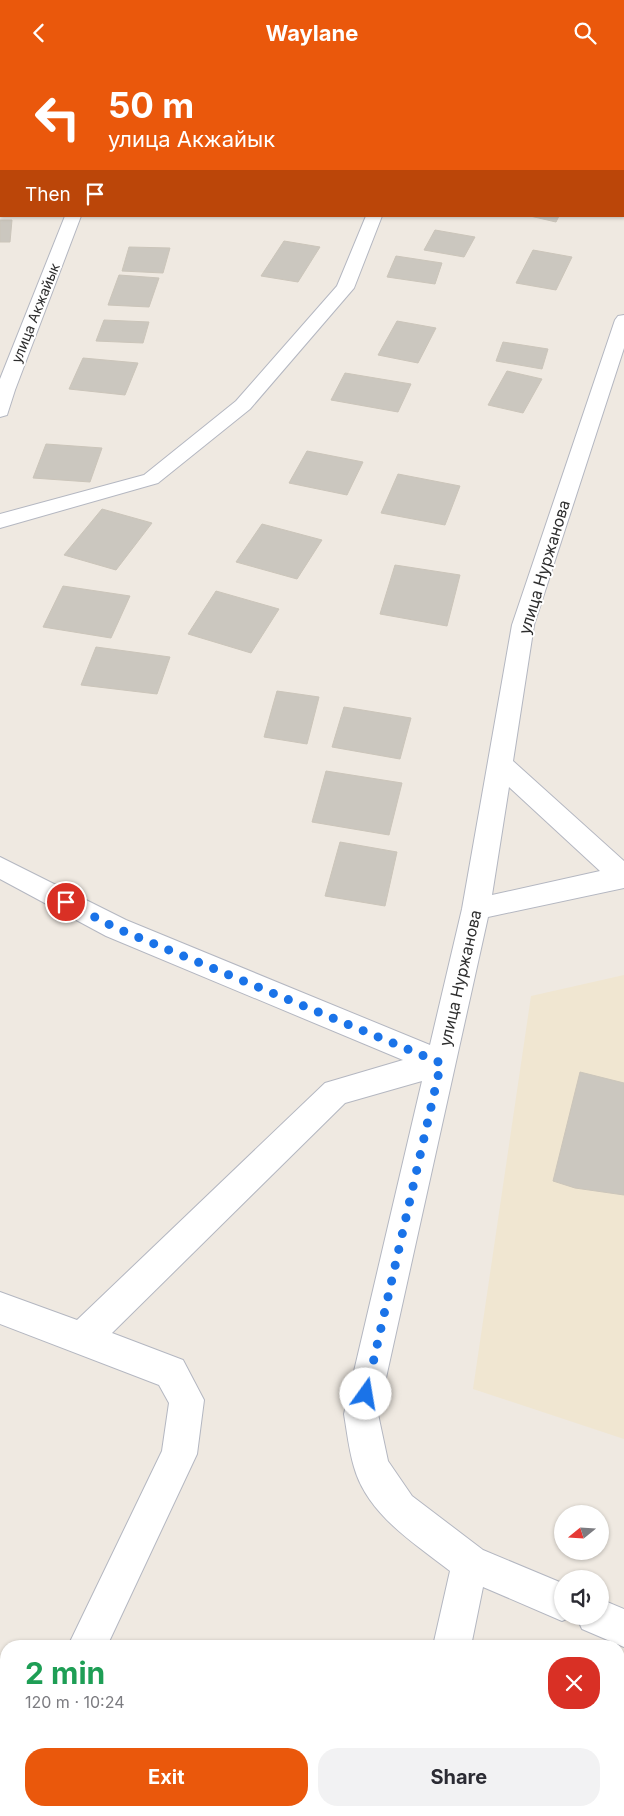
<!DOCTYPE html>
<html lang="en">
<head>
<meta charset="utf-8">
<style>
	:root { --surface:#fff; --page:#f2f2f3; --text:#2b2b33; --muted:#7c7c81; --accent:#ea580c }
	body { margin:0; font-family:Inter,sans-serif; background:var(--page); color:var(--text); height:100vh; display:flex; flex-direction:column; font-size:19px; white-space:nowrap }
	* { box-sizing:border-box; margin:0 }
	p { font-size:16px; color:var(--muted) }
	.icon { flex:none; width:28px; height:28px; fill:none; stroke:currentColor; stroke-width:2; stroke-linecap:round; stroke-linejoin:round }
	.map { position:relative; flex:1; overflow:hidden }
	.side { position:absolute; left:0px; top:1575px; width:625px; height:176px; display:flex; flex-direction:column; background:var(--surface); border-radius:20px 20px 0 0; box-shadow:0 1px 4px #0004 }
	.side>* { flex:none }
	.top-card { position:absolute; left:0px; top:0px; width:625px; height:152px; box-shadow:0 1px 4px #0004; background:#ea580c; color:#fff; overflow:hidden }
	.needle { width:32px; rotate:252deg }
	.tools { position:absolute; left:554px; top:1440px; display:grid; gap:10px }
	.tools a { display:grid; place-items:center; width:55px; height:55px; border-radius:50%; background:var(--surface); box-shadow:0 1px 4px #0004; font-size:25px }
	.pin { position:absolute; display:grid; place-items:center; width:42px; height:42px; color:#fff; margin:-21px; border:2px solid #fff; border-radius:50%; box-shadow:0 1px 5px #0007 }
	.me { position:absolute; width:55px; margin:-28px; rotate:13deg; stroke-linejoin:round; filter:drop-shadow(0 0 4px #0008) }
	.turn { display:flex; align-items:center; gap:18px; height:105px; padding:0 25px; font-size:22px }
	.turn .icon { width:65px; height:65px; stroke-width:2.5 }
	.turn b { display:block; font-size:35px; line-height:42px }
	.then { display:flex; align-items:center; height:48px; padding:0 25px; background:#0003; gap:10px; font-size:19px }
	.round { display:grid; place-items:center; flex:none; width:52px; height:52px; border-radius:20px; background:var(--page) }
	.summary { display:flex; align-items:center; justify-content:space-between; height:85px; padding:0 25px }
	h1 { font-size:30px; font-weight:700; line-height:38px; color:#1e9e55 }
	.cta { display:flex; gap:10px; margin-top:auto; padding:10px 25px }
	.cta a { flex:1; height:58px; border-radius:20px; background:var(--accent); color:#fff; font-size:20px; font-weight:700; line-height:58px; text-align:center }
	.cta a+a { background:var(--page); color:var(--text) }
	header { display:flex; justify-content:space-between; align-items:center; height:65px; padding:0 25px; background:var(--accent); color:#fff; font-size:22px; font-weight:700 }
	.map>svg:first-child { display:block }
	.education { fill:#f0e6d1 }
	.cemetery { fill:#c8d9b8 }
	.building { fill:#cbc7bf; stroke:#cbc5ba }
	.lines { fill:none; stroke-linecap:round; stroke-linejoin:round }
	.minor-casing { stroke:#b4b7c1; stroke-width:2 }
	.minor { fill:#fff; fill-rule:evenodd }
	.route { stroke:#1a73e8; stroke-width:9; stroke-dasharray:0 16.2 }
	.labels { text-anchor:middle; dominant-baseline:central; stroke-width:4; stroke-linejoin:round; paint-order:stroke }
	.far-street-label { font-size:14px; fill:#2e2e2e; stroke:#fff }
	.street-label { font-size:16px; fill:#2e2e2e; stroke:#fff }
</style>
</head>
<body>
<header><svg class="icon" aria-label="back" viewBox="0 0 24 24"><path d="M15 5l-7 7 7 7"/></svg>Waylane<svg class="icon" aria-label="search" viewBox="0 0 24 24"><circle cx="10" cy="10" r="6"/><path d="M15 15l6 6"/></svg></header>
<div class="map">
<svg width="624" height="1751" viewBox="0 0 624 1751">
	<rect width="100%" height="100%" fill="#efe9e1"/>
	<!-- education -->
	<polygon class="education" points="624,910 624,1374 473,1324 531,931"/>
	<!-- cemetery -->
	<polygon class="cemetery" points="0,0 110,0 114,1 1,1 0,100"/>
	<!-- building -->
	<g class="building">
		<polygon points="530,151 559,151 556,157"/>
		<polygon points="0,155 12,155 10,177 0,177"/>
		<polygon points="435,165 475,172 464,192 424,185"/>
		<polygon points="284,176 320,182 298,217 261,211"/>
		<polygon points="129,182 170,183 163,208 122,206"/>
		<polygon points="533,185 572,192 556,225 516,218"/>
		<polygon points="396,191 442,198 435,219 387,212"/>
		<polygon points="119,210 159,213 149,242 108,240"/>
		<polygon points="104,255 149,257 143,278 96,276"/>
		<polygon points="397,256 436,263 418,298 378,290"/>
		<polygon points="503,277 548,284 542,304 496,296"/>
		<polygon points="83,293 138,298 125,330 69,324"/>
		<polygon points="507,306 542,314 523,348 488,340"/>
		<polygon points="345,308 411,319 398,347 331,335"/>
		<polygon points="46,379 102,383 90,417 33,413"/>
		<polygon points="307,386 363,397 347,430 289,418"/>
		<polygon points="398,409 460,421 445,460 381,448"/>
		<polygon points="102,444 152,458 116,505 64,490"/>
		<polygon points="262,459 322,475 297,514 236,497"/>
		<polygon points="395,500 460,510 447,561 380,549"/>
		<polygon points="63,521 130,531 111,573 43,562"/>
		<polygon points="216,526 279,544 251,588 188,569"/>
		<polygon points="96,582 170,592 157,629 81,620"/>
		<polygon points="277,626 319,632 307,679 264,672"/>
		<polygon points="344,642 411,653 400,694 332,682"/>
		<polygon points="326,706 402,718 389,770 312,757"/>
		<polygon points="340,777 397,787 385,841 325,831"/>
		<polygon points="580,1007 624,1018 624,1130 575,1123 553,1116"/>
		<polygon points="619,1688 624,1690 624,1751 508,1751 509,1745 619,1745"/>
		<polygon points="214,1745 389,1745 393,1747 392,1751 212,1751"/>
	</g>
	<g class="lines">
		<!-- minor casing -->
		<g class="minor-casing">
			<g id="minor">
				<polygon points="330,0 348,0 349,1 331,1"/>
				<polygon points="65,151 81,151 15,325 7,350 0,352 0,314"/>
				<polygon points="366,151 382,151 354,223 250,344 158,418 0,463 0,449 144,410 236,336 337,221"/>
				<path d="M624 250V283L534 560 513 696 624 796V823L488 852 378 1349 388 1396 412 1431 483 1485 562 1518V1551H573L562 1556 483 1522 471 1581H433L450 1506C414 1478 367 1449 354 1402 349 1385 347 1367 344 1349L422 1016 345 1038 112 1268 183 1295 204 1335 197 1389 107 1581H68L162 1386 169 1338 159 1320 0 1259V1227L77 1255 325 1018 403 995 106 871 0 814V792L126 855 430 980 462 844 512 560 615 255 618 251ZM509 722 600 806 492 830Z"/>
				<polygon points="600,1534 624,1544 624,1582 582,1564 576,1551 600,1551"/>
				<polygon points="6,1725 6,1745 28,1745 26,1751 0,1751 0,1728"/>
				<polygon points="404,1745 444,1745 443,1751 403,1751"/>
			</g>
		</g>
		<!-- minor -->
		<use href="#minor" class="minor"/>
	</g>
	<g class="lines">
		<!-- route -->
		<polyline class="route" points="66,837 116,863 441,998 366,1329"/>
	</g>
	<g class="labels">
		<!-- far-street labels -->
		<g class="far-street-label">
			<text transform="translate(35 248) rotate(-68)">улица Акжайык</text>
		</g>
		<!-- street labels -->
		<g class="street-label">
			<text transform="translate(544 502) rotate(-73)">улица Нуржанова</text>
			<text transform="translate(460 913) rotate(-77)">улица Нуржанова</text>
		</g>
	</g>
</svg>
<div class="tools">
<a><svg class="needle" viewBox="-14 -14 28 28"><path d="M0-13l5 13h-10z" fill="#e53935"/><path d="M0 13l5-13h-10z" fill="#7c7c81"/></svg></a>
<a><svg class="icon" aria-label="sound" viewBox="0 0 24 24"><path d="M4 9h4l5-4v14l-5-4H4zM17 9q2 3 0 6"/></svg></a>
</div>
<div class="pin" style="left:66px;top:837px;background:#d93025"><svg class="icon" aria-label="arrive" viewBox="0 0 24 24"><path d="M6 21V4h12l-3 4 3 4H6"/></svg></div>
<svg class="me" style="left:366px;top:1329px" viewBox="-20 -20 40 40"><circle r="19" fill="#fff"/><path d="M0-13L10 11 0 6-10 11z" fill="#1a73e8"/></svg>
<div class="top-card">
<div class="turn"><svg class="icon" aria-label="left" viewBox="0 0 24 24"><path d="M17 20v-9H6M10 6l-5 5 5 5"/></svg><div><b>50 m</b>улица Акжайык</div></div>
<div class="then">Then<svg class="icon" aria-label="arrive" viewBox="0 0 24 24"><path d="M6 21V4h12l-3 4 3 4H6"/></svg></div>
</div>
<section class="side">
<div class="summary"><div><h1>2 min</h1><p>120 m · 10:24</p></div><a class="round" style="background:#d93025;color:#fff"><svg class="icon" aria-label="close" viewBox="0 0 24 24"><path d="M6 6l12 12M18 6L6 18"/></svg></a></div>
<div class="cta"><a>Exit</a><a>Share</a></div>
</section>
</div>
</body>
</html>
